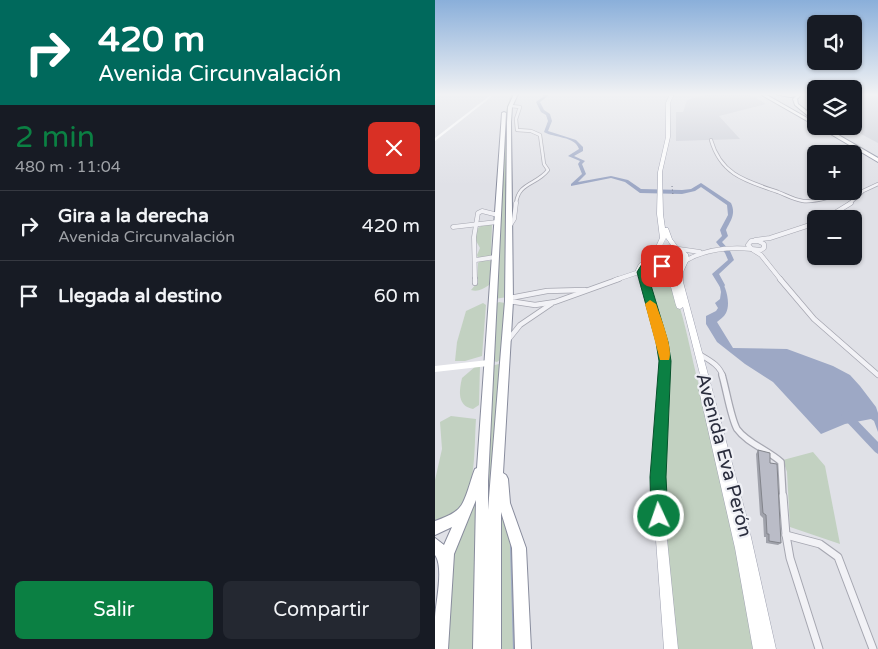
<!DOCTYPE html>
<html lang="es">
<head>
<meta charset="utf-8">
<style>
	:root { --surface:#171b24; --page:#242831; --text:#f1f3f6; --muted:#9ea1a6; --line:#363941; --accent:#0b8043 }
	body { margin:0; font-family:"Varela Round",sans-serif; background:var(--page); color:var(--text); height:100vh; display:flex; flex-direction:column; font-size:19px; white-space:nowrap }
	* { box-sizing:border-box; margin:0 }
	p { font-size:16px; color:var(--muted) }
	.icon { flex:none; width:28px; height:28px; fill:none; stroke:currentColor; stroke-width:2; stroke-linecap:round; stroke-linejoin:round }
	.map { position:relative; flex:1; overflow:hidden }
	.panel { display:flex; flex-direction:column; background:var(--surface); width:435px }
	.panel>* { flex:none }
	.guide { background:#00695c; color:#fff; overflow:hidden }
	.fabs { position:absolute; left:372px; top:15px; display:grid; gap:10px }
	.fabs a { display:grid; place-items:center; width:55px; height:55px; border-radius:8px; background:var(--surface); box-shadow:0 1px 4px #0004; font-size:25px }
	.pin { position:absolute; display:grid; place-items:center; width:42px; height:42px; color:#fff; margin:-21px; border-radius:10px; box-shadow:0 2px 8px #0006 }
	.me { position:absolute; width:55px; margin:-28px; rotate:357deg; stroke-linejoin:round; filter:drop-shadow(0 0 4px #0008) }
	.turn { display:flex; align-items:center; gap:18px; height:105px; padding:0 15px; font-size:22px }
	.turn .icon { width:65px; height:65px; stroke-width:2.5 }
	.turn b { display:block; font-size:35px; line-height:42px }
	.round { display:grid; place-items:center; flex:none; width:52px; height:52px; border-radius:8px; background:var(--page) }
	.headline { display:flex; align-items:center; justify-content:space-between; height:85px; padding:0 15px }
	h1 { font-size:30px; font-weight:600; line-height:38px; color:var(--accent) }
	.button { display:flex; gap:10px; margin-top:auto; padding:10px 15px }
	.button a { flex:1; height:58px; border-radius:8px; background:var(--accent); color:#fff; font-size:20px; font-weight:600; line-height:58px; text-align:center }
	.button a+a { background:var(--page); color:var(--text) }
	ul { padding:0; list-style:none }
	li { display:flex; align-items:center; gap:15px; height:70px; padding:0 15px; border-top:1px solid var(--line) }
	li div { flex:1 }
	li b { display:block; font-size:19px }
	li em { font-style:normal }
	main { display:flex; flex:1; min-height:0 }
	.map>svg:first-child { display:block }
	.built { fill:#ced0d9 }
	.green { fill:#c2d1c1 }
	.water { fill:#9da8c5 }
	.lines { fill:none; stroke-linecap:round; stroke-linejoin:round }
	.stream { stroke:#9da8c5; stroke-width:2 }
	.river { fill:#9da8c5; fill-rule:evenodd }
	.street-far4-casing { stroke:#a6a7b1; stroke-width:4 }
	.street-far3-casing { stroke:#a6a7b1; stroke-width:5 }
	.street-far2-casing { stroke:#a6a7b1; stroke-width:6 }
	.street-far1-casing { stroke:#a6a7b1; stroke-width:8 }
	.street-casing { stroke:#a6a7b1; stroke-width:9 }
	.primary-casing { stroke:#a0a3b2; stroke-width:1 }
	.highway-casing { stroke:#888c9d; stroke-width:2 }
	.street-far4 { stroke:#f2f2f6; stroke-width:2.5 }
	.street-far3 { stroke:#f2f2f6; stroke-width:4 }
	.street-far2 { stroke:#f2f2f6; stroke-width:4.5 }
	.street-far1 { stroke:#f2f2f6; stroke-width:5.5 }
	.street { stroke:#f2f2f6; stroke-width:7 }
	.secondary { fill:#fff; fill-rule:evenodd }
	.primary { fill:#fff; fill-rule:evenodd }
	.highway { fill:#fff; fill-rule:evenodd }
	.rail { stroke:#7a7e90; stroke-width:1; stroke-dasharray:1 2.5; stroke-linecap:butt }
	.wall { fill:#a0a2ab }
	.building { fill:#babcc7; stroke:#82848b }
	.route { fill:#0b8043; stroke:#07532c }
	.slow { fill:#f59e0b }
	.labels { text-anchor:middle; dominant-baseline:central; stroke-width:4.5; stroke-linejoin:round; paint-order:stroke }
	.near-street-label { font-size:19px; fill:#2a2d3d; stroke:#eff0f5 }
</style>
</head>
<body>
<main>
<section class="panel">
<div class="guide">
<div class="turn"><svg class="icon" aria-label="right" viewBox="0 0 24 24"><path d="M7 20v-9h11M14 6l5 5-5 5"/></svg><div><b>420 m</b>Avenida Circunvalación</div></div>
</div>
<div class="headline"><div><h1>2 min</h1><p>480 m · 11:04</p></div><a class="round" style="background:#d93025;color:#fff"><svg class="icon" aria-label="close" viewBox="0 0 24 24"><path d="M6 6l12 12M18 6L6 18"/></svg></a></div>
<ul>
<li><svg class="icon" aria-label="right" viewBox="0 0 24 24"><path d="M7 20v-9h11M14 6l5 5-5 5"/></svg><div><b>Gira a la derecha</b><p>Avenida Circunvalación</p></div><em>420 m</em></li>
<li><svg class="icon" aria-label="arrive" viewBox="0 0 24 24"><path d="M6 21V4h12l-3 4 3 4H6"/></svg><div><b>Llegada al destino</b></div><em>60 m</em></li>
</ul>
<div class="button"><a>Salir</a><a>Compartir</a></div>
</section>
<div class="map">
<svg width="443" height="649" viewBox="0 0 443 649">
	<rect width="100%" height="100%" fill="#e0e1e7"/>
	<!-- built -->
	<g class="built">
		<polygon points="274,94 314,94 331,104 284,116 305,139 241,141 241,112 248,112 252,100"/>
		<polygon points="419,94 443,96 443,143 411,126 419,126"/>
	</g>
	<!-- green -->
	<g class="green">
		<polygon points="76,94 80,94 75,105 73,297 59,299 70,115"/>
		<polygon points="57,224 56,256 43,258 42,255 45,248 40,239 43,228 48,225"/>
		<path d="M236 249 245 253 247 256 246 261C238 267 229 267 223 259L224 254 230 250Z"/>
		<path d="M46 260 56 261 54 285C48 289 43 292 36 290L42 283 43 263Z"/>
		<path d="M215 264C226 264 232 273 236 283 248 310 254 345 261 374 285 465 303 557 323 649H242L226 489 234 355 209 277 210 268Z"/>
		<polygon points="64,302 70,303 66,359 62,362 58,361 61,304"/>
		<polygon points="48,303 51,305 47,356 30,361 20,361 22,342 31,311"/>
		<polygon points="69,363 57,517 50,505 55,366"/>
		<path d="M41 366H45L44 405 38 409C22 406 24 391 27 378Z"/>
		<path d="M16 416 41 419C39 445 42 494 21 512 15 517 6 520 0 523V480L7 449 5 422Z"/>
		<polygon points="378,452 390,466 405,544 355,527 352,472 348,460"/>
		<polygon points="66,498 79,539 85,649 66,649"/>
		<polygon points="41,500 39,649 9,649 15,559"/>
	</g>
	<!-- water -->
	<path class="water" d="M283 278C291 283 296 304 291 313 289 317 285 319 282 322L298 348 352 349 398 366 415 375 425 386 441 407 443 413V432L439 421 436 419 410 424 386 434 338 382 310 364 282 342 271 324V316L281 311 283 308 280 303 285 299 286 292Z"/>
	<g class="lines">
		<!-- stream -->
		<polyline class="stream" points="76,545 79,649"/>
		<!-- river -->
		<g class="river">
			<path d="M107 94H111L113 96 105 102 109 110 115 114 117 121 113 131 141 140 148 147V151L139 156 150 161 147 164 151 174 143 182 176 176 193 180 206 189 247 190 256 189 266 183 296 203C301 214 296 220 291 230L293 236 287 242 295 251 299 260 284 274 290 285 289 287H285L277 274 293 260 290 253 281 242 287 236 285 230 293 215 292 205 266 187 260 191 247 194 205 193 190 182 176 178 136 186V184L147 174 143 164 145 161 133 156 144 149C140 136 119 138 109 132L113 121 111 115 106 112 101 102 109 96Z"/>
			<polygon points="411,411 414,412 443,442 443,454 440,452 408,418 406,415 408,412"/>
		</g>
		<!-- street-far4 casing -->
		<g class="street-far4-casing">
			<g id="street-far4">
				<path d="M76 106 85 107 81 119 82 130 96 131 105 135 109 164 113 170C102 185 83 182 81 204"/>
				<path d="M276 140C286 175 311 181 343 192 351 195 359 200 368 201 388 203 399 191 422 196"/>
				<polyline points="414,204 428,191 443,184"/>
			</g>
		</g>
		<!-- street-far3 casing -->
		<g class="street-far3-casing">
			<g id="street-far3">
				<polyline points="390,219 416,203"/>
				<polyline points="18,227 62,222"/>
				<polyline points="74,227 79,219 81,203"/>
				<polyline points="320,240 335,238 381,223"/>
				<polygon points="316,241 323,241 329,244 329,248 326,250 317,249 313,245"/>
				<polyline points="244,249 265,252"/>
				<polyline points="318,250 326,255 346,280"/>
				<polyline points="41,260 60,257"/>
				<path d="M250 261C270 249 295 247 317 249"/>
				<polyline points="40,280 39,237 43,213 47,211 63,215"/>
				<polyline points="180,280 204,272"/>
			</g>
		</g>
		<!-- street-far2 casing -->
		<g class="street-far2-casing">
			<g id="street-far2">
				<polyline points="40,279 40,283"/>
				<polyline points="345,279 379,319 443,375"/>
				<polyline points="75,298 112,291 150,290"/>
				<polyline points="74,301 100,305 120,302 184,279"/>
				<polyline points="73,340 85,325 116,304"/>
				<path d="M264 354C274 360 285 365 288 377"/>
			</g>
		</g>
		<!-- street-far1 casing -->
		<g class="street-far1-casing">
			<path id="street-far1" d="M287 375C291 388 296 419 302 429 312 443 333 450 346 462L348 498"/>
		</g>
		<!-- street casing -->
		<g class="street-casing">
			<g id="street">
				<polyline points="348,496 351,535 355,558 384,649"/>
				<polyline points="351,535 385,544 403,557 438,649"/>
			</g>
		</g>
		<!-- primary casing -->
		<g class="primary-casing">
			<path id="primary" d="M235 94H239L235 103V137L227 172 228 214 230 228H233L237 239 243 247 246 248 253 254 254 259 248 272V282L311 515 341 649H318L300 548 264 390 265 387 268 386 248 307 245 309 242 308C238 297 235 275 226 267 222 263 219 265 217 260L209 266 207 270 233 351 228 499 243 649H229L218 499 225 351 201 270 204 264 218 253 225 238 222 214 223 172 231 137V103ZM231 238 236 245 227 246ZM232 249C239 249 246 251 248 259L246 263 235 266 223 261 222 258C223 253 227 250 232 249ZM244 267 242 272 243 287 241 282 234 270Z"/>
		</g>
		<!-- highway casing -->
		<g class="highway-casing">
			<g id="highway">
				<path d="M79 94H83L77 107 76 122 78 301 68 473 71 475 73 479 75 503 91 548 96 649H80L77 548 66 512V649H38L41 500 19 554 13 649H0C0 638 0 628 0 617 1 601 9 567 0 555V538L9 545 17 527 0 535V521C8 518 20 514 25 507 31 501 36 478 40 469L42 468 67 113 69 112 71 113 53 481V510L70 301 72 122 73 107Z"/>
				<polygon points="325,94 330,94 381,123 381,126"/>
				<polygon points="340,94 367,94 362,99 363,104 376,114 372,115 360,105 358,99 361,96 355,97"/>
				<polygon points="382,126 388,126 443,158 443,162"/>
			</g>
		</g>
		<!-- street-far4 -->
		<use href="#street-far4" class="street-far4"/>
		<!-- street-far3 -->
		<use href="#street-far3" class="street-far3"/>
		<!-- street-far2 -->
		<use href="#street-far2" class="street-far2"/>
		<!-- street-far1 -->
		<use href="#street-far1" class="street-far1"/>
		<!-- street -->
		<use href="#street" class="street"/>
		<!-- secondary -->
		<g class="secondary">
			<polygon points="57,94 60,94 0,141 0,138"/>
			<polygon points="53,360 55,361 56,363 55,365 53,366 0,372 0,366"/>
		</g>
		<!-- primary -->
		<use href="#primary" class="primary"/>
		<!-- highway -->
		<use href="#highway" class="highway"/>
		<!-- rail -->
		<polyline class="rail" points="237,186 238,195"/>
	</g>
	<!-- wall -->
	<polygon class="wall" points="323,450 335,463 346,543 343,545 331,543 331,537 329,537 328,518 325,515 321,454"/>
	<!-- building -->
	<polygon class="building" points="323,450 335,453 335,463 342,464 346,543 334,541 334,534 332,534 331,515 328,513"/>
	<!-- sky -->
	<linearGradient id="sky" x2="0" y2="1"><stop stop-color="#8aafda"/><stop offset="0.51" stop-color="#f1f2f4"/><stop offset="1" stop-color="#f1f2f4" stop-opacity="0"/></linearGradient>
	<rect width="443" height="185" fill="url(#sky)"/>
	<!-- route -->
	<polygon class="route" points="214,261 231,264 232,266 227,269 216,267 212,272 233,342 236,361 231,477 233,516 230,522 224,524 219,522 216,516 215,477 224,361 221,342 202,272 207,264"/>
	<!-- slow -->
	<path class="slow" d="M215 300 221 304C225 316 239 349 234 360H225L210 304Z"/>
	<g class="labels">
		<!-- near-street labels -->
		<g class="near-street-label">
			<text transform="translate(289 455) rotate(75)">Avenida Eva Perón</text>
		</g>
	</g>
</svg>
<div class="fabs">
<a><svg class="icon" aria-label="sound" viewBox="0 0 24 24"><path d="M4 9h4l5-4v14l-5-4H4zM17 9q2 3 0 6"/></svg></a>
<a><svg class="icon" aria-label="layers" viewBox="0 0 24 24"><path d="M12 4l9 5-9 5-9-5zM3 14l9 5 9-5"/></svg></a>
<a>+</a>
<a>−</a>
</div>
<div class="pin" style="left:227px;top:266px;background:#d93025"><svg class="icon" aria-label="arrive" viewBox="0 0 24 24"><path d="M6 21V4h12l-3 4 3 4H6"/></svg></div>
<svg class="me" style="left:224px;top:516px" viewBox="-20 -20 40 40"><circle r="17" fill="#0b8043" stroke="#fff" stroke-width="3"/><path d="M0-11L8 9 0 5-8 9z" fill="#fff"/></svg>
</div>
</main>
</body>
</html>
